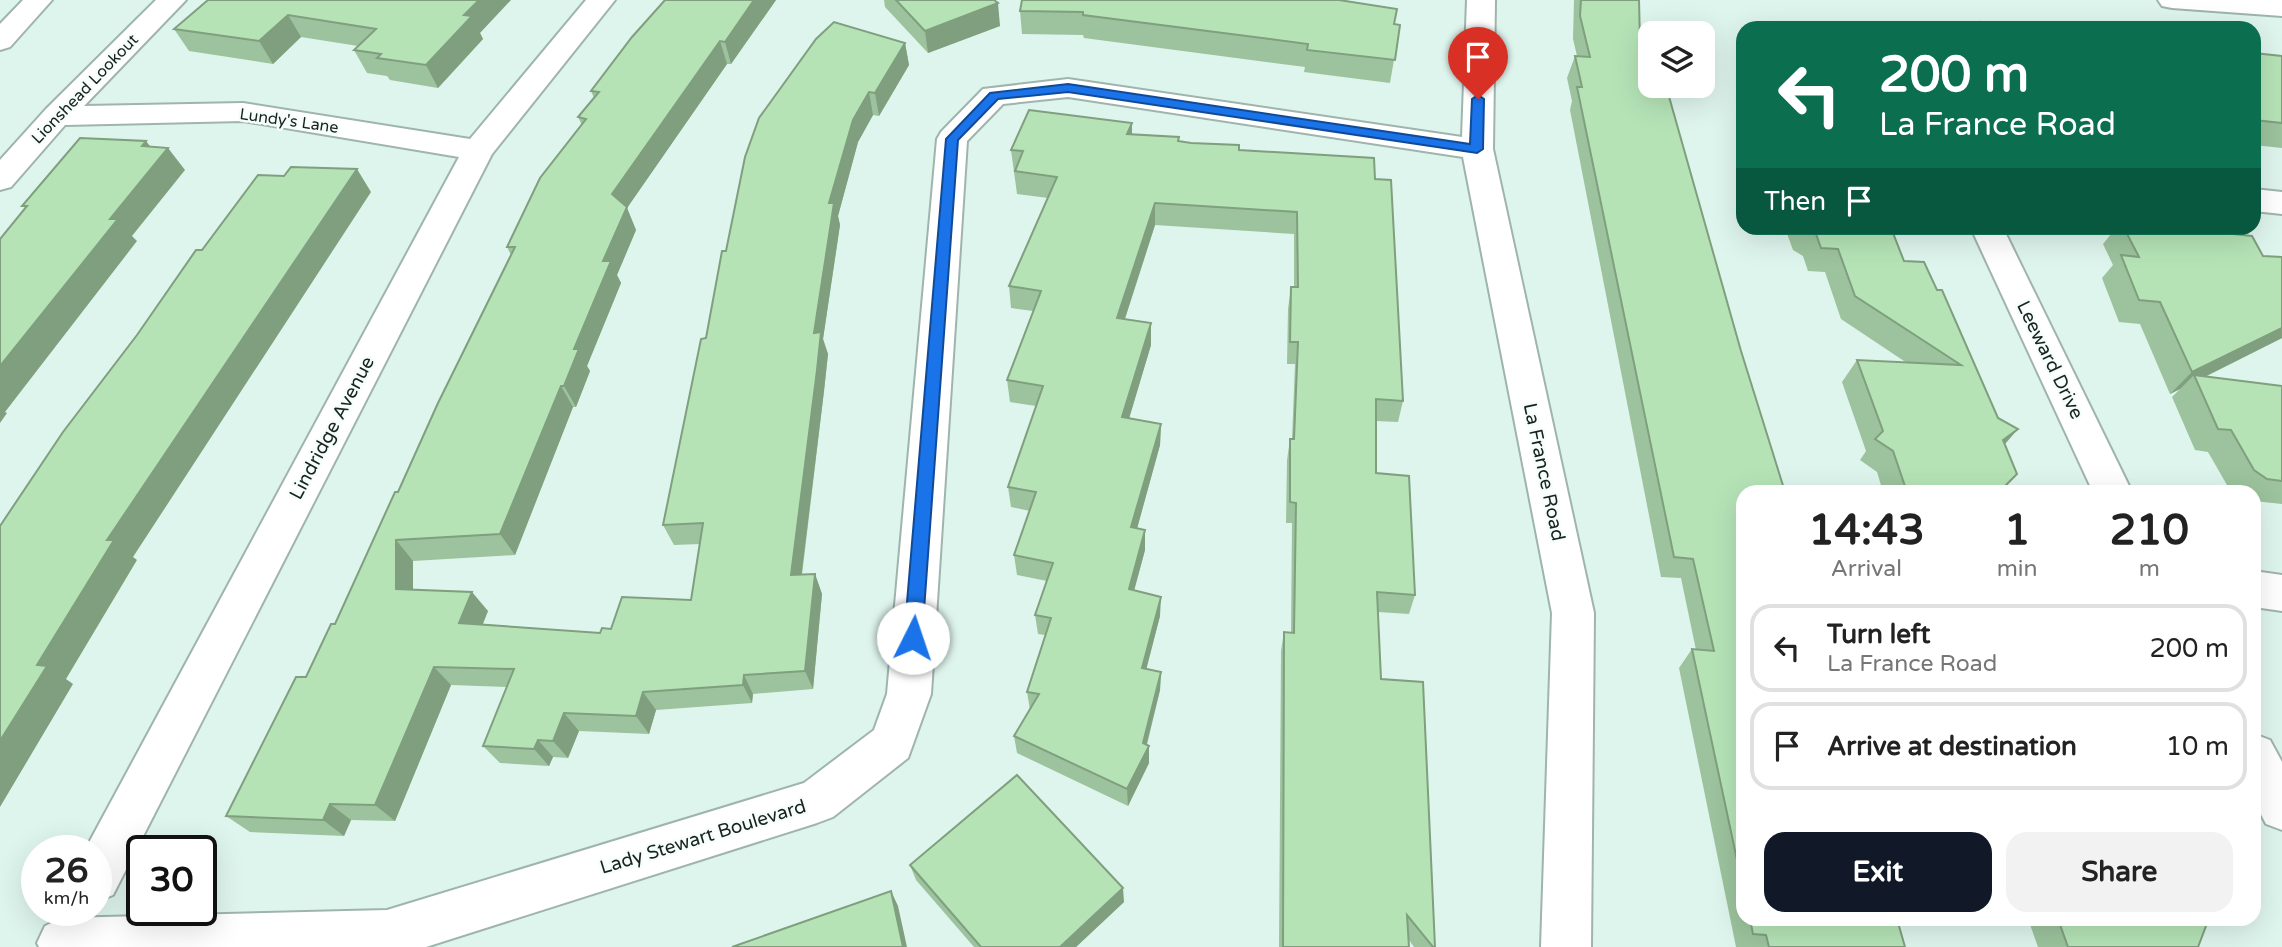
<!DOCTYPE html>
<html lang="en">
<head>
<meta charset="utf-8">
<style>
	:root { --surface:#fff; --page:#f2f2f2; --text:#222; --muted:#767676; --line:#e0e0e0; --accent:#111827 }
	body { margin:0; font-family:"Varela Round",sans-serif; background:var(--page); color:var(--text); height:100vh; display:flex; flex-direction:column; font-size:26px; white-space:nowrap }
	* { box-sizing:border-box; margin:0 }
	p { font-size:23px; color:var(--muted) }
	.icon { flex:none; width:38px; height:38px; fill:none; stroke:currentColor; stroke-width:2; stroke-linecap:round; stroke-linejoin:round }
	.map { position:relative; flex:1; overflow:hidden }
	.side { position:absolute; left:1736px; top:485px; width:525px; height:441px; display:flex; flex-direction:column; background:var(--surface); border-radius:21px; box-shadow:0 7px 28px #0002 }
	.side>* { flex:none }
	.banner { position:absolute; left:1736px; top:21px; width:525px; height:214px; border-radius:21px; box-shadow:0 7px 28px #0002; background:#0b6e4f; color:#fff; overflow:hidden }
	.controls { position:absolute; left:1638px; top:21px; display:grid; gap:14px }
	.controls a { display:grid; place-items:center; width:77px; height:77px; border-radius:14px; background:var(--surface); box-shadow:0 7px 28px #0002; font-size:35px }
	.speed { position:absolute; left:21px; top:835px; display:flex; gap:14px; font-size:35px; font-weight:700; text-align:center }
	.speed>* { display:grid; place-content:center; width:91px; height:91px; border-radius:50%; background:var(--surface); box-shadow:0 7px 28px #0002; line-height:1 }
	.speed small { font-size:18px; font-weight:400 }
	.speed .limit { border:4px solid #111; border-radius:10px; background:#fff; color:#111 }
	.pin { position:absolute; display:grid; place-items:center; width:60px; height:60px; color:#fff; margin:-72px -30px; border-radius:50% 50% 50% 0; rotate:-45deg; box-shadow:0 0 7px #0007 }
	.pin .icon { rotate:45deg }
	.me { position:absolute; width:77px; margin:-38px; rotate:4deg; stroke-linejoin:round; filter:drop-shadow(0 0 5px #0008) }
	.turn { display:flex; align-items:center; gap:24px; height:147px; padding:0 28px; font-size:32px }
	.turn .icon { width:91px; height:91px; stroke-width:2.5 }
	.turn b { display:block; font-size:49px; line-height:60px }
	.then { display:flex; align-items:center; height:66px; padding:0 28px; background:#0003; gap:14px; font-size:26px }
	.eta { display:flex; justify-content:space-evenly; align-items:center; height:119px; text-align:center }
	.eta b { font-size:42px; font-weight:700; line-height:49px }
	.primary-button { display:flex; gap:14px; margin-top:auto; padding:14px 28px }
	.primary-button a { flex:1; height:80px; border-radius:21px; background:var(--accent); color:#fff; font-size:28px; font-weight:700; line-height:80px; text-align:center }
	.primary-button a+a { background:var(--page); color:var(--text) }
	ul { padding:0; list-style:none }
	li { display:flex; align-items:center; gap:21px; height:88px; margin:0 14px 10px; padding:0 14px; border:4px solid var(--line); border-radius:21px }
	li div { flex:1 }
	li b { display:block; font-size:26px }
	li em { font-style:normal }
	.map>svg:first-child { display:block }
	.lines { fill:none; stroke-linecap:round; stroke-linejoin:round }
	.street-casing { stroke:#9fb4ad; stroke-width:4 }
	.secondary-casing { stroke:#9fb4ad; stroke-width:4 }
	.street { fill:#fff; fill-rule:evenodd }
	.secondary { fill:#fff; fill-rule:evenodd }
	.wall { fill:#9cc39d }
	.shaded-wall { fill:#7f9f7f }
	.building { fill:#b5e3b6; stroke:#7f9f7f; stroke-width:2 }
	.route { fill:#1a73e8; stroke:#114b97; stroke-width:2 }
	.labels { text-anchor:middle; dominant-baseline:central; stroke-width:5; stroke-linejoin:round; paint-order:stroke }
	.far-street-label { font-size:16px; fill:#1a221f; stroke:#f5fefb }
	.street-label { font-size:19px; fill:#1a221f; stroke:#f5fefb }
</style>
</head>
<body>
<div class="map">
<svg width="2282" height="947" viewBox="0 0 2282 947">
	<rect width="100%" height="100%" fill="#def5ed"/>
	<g class="lines">
		<!-- street casing -->
		<g class="street-casing">
			<g id="street">
				<polygon points="156,0 186,0 84,106 243,103 470,139 586,0 615,0 492,154 113,895 96,902 96,850 85,850 459,157 243,121 65,125 11,187 0,190 0,160 46,109"/>
				<polygon points="1467,0 1495,0 1493,149 1594,613 1591,947 1541,947 1552,613 1463,157 1068,97 1003,104 967,141 931,694 908,758 833,817 817,823 426,947 39,947 37,943 45,926 62,918 387,910 804,783 874,730 887,694 937,139 941,132 983,89 1068,79 1462,137"/>
				<polygon points="2254,189 2282,192 2282,214 2254,211"/>
				<polygon points="1971,228 2003,228 2132,492 2093,492"/>
				<polygon points="2254,571 2282,575 2282,611 2254,607"/>
				<polygon points="2254,734 2270,740 2282,762 2282,830 2266,824 2254,801"/>
			</g>
		</g>
		<!-- secondary casing -->
		<g class="secondary-casing">
			<g id="secondary">
				<polygon points="23,0 52,0 10,47 0,50 0,24"/>
				<polygon points="2158,0 2282,0 2282,16 2172,8 2162,6"/>
			</g>
		</g>
		<!-- street -->
		<use href="#street" class="street"/>
		<!-- secondary -->
		<use href="#secondary" class="secondary"/>
	</g>
	<!-- wall -->
	<g class="wall">
		<polygon points="208,0 480,33 483,39 438,88 390,80 387,76 367,73 354,50 358,46 301,37 273,64 189,51 174,29"/>
		<polygon points="776,0 731,64 727,64 627,208 636,230 617,275 621,283 587,366 590,371 576,407 573,407 515,555 413,561 413,589 488,611 482,624 600,633 691,600 700,544 674,545 663,525 726,251 905,43 909,65 879,116 873,115 858,142 838,216 840,225 823,339 828,354 824,391 802,575 815,574 822,594 813,689 753,694 752,703 656,710 649,734 579,731 568,758 553,757 549,766 500,763 483,746 507,687 451,685 395,821 351,820 344,836 250,832 226,816 306,677 335,624 511,255 507,247 582,125 578,117 594,98 591,91"/>
		<polygon points="884,0 994,0 1000,26 928,53 885,7"/>
		<polygon points="1022,0 1394,24 1400,25 1390,83 1304,72 1305,67 1084,38 1083,35 1022,34 1020,11"/>
		<polygon points="1574,0 1639,0 1640,41 1650,86 1668,86 1667,89 1743,492 1743,919 1897,919 1905,947 1736,947 1679,668 1692,649 1696,650 1681,578 1661,577 1570,110 1572,101 1567,78 1575,56 1577,56 1573,39"/>
		<polygon points="1981,22 2035,28 1977,28"/>
		<polygon points="2254,53 2282,56 2282,148 2254,145"/>
		<polygon points="1132,135 1239,150 1375,179 1403,401 1398,422 1376,421 1376,473 1415,595 1409,614 1378,612 1381,679 1435,947 1414,947 1409,940 1409,947 1279,947 1281,651 1284,632 1291,633 1292,523 1286,523 1287,460 1290,439 1292,439 1295,364 1287,364 1288,309 1291,287 1294,287 1294,234 1155,225 1125,319 1151,345 1129,418 1161,424 1160,445 1137,528 1145,550 1134,591 1160,616 1146,669 1161,672 1160,690 1147,745 1149,763 1128,806 1017,753 1014,736 1030,710 1027,692 1045,635 1038,634 1035,615 1047,581 1017,575 1014,555 1030,511 1011,507 1008,487 1036,406 1010,402 1007,380 1033,311 1011,308 1009,286 1048,198 1017,194 1011,150"/>
		<polygon points="1785,228 1891,228 1904,261 2005,444 2017,474 2002,491 2003,492 1883,492 1877,472 1860,460 1866,451 1842,382 1857,360 1907,363 1841,319 1825,272 1808,271 1803,256 1793,250"/>
		<polygon points="2116,228 2177,228 2263,256 2282,257 2282,338 2205,377 2282,386 2282,504 2254,501 2254,492 2231,492 2208,452 2195,450 2172,397 2180,389 2170,394 2140,324 2119,322 2102,278 2113,265 2103,244"/>
		<polygon points="910,865 1124,902 1076,947 974,947 916,880"/>
		<polygon points="2028,919 2203,919 2198,947 2038,947"/>
	</g>
	<!-- shaded-wall -->
	<g class="shaded-wall">
		<polygon points="479,0 511,0 480,33 483,39 438,88 426,65 464,15"/>
		<polygon points="754,0 776,0 731,64 725,42"/>
		<polygon points="998,3 1000,26 928,53 925,31"/>
		<polygon points="288,15 301,37 273,64 259,41"/>
		<polygon points="720,41 727,64 627,208 636,230 617,275 621,283 587,366 590,371 576,407 564,386 574,349 603,261 612,194"/>
		<polygon points="905,43 909,65 879,116 875,93"/>
		<polygon points="869,92 873,115 858,142 838,216 840,225 823,339 828,354 824,391 799,595 791,575 814,333 829,203 853,120"/>
		<polygon points="1132,123 1132,146 1127,134"/>
		<polygon points="146,141 159,158 168,148 185,170 132,236 137,241 5,412 7,413 0,423 0,366 110,219 142,146"/>
		<polygon points="357,169 371,192 133,557 137,560 66,679 73,684 0,807 0,741 37,665 107,540"/>
		<polygon points="1155,203 1155,225 1118,340 1117,318"/>
		<polygon points="1151,323 1151,345 1123,439 1122,417"/>
		<polygon points="2282,328 2282,338 2196,381 2194,375 2180,389 2170,394 2192,372"/>
		<polygon points="561,386 573,407 515,555 500,534"/>
		<polygon points="1161,424 1160,445 1132,547 1131,527"/>
		<polygon points="2018,429 1999,451 2003,440"/>
		<polygon points="1145,530 1145,550 1129,609 1129,589"/>
		<polygon points="396,540 413,561 413,608 396,589"/>
		<polygon points="815,574 822,594 813,689 805,671"/>
		<polygon points="472,592 488,611 476,642 459,623"/>
		<polygon points="1161,597 1160,616 1142,686 1142,668"/>
		<polygon points="434,667 451,685 395,821 375,805"/>
		<polygon points="1161,672 1160,690 1143,758 1149,746 1149,763 1128,806 1127,789 1143,743"/>
		<polygon points="744,675 753,694 752,703 743,685"/>
		<polygon points="643,692 656,710 649,734 636,716"/>
		<polygon points="564,713 579,731 568,758 553,741"/>
		<polygon points="538,740 553,757 549,766 534,749"/>
		<polygon points="330,804 351,820 344,836 323,820"/>
		<polygon points="1123,888 1124,902 1076,947 1060,947"/>
		<polygon points="891,891 898,906 907,947 903,947"/>
	</g>
	<!-- building -->
	<g class="building">
		<polygon points="208,0 479,0 464,15 472,16 426,65 377,58 381,54 354,50 376,29 288,15 259,41 174,29"/>
		<polygon points="665,0 754,0 725,42 720,41 612,194 627,207 603,261 611,261 574,349 579,349 564,386 561,386 500,534 396,540 396,589 472,592 459,623 600,633 602,628 611,629 622,597 691,600 703,523 663,525 701,339 706,338 722,251 726,251 745,157 759,118 816,39 834,22 905,43 875,93 869,92 853,120 829,203 834,203 814,333 821,332 817,370 791,575 815,574 805,671 744,675 743,685 643,692 636,716 564,713 553,741 538,740 534,749 483,746 514,669 434,667 375,805 330,804 323,820 226,816 296,677 306,677 331,624 335,624 395,492 398,492 438,403 515,247 507,247 540,178 586,119 578,117 599,92 591,91 632,37"/>
		<polygon points="896,0 994,0 998,3 925,31"/>
		<polygon points="1022,0 1339,0 1397,9 1394,24 1400,25 1395,60 1307,50 1308,44 1083,15 1083,12 1020,11"/>
		<polygon points="1581,0 1639,0 1640,41 1650,42 1650,86 1666,86 1741,351 1785,492 1743,492 1743,888 1692,649 1714,651 1693,559 1674,557 1577,87 1582,87 1575,56 1590,57 1580,16"/>
		<polygon points="1981,22 2035,28 1984,28"/>
		<polygon points="2254,53 2282,56 2282,123 2254,120"/>
		<polygon points="1029,110 1132,123 1127,134 1179,137 1178,141 1191,143 1239,145 1239,150 1374,158 1375,179 1391,180 1403,401 1376,399 1376,473 1409,476 1415,595 1377,592 1381,679 1423,682 1435,947 1433,947 1407,915 1409,947 1283,947 1284,632 1294,633 1296,503 1290,502 1290,439 1294,439 1298,342 1290,342 1291,287 1298,287 1297,212 1155,203 1117,318 1151,323 1122,417 1161,424 1131,527 1145,530 1129,589 1161,597 1142,668 1161,672 1143,743 1149,746 1127,789 1014,736 1039,694 1027,692 1051,618 1035,615 1053,563 1014,555 1036,492 1008,487 1043,386 1007,380 1041,291 1009,286 1057,177 1015,171 1023,151 1011,150"/>
		<polygon points="80,138 146,141 142,146 168,148 110,219 118,219 0,366 0,239 27,206 22,206"/>
		<polygon points="291,167 357,169 107,540 114,540 37,665 47,666 0,741 0,526 63,432 137,335 196,250 202,250 258,175 284,176"/>
		<polygon points="1805,228 1891,228 1904,261 1924,262 1937,290 1942,290 1998,418 2018,429 2003,440 2017,474 2001,490 2003,492 1907,492 1893,451 1875,439 1883,431 1857,360 1961,365 1855,296 1838,249 1821,248 1816,234"/>
		<polygon points="2124,228 2177,228 2252,236 2263,256 2282,257 2282,328 2192,372 2160,302 2139,300 2121,255 2139,257"/>
		<polygon points="2194,375 2282,386 2282,481 2267,479 2254,470 2231,430 2218,429"/>
		<polygon points="1017,775 1123,888 1060,947 981,947 910,865"/>
		<polygon points="891,891 903,947 732,947"/>
		<polygon points="1750,919 1897,919 1905,947 1769,947 1766,935 1753,934"/>
		<polygon points="2058,919 2203,919 2206,926 2198,947 2068,947"/>
	</g>
	<!-- route -->
	<polygon class="route" points="1068,84 1470,144 1472,99 1478,95 1484,99 1483,149 1477,153 1068,92 998,99 958,140 922,638 913,646 904,638 946,139 990,93"/>
	<g class="labels">
		<!-- far-street labels -->
		<g class="far-street-label">
			<text transform="translate(85 89) rotate(-46)">Lionshead Lookout</text>
			<text transform="translate(289 121) rotate(8)">Lundy's Lane</text>
		</g>
		<!-- street labels -->
		<g class="street-label">
			<text transform="translate(2050 360) rotate(64)">Leeward Drive</text>
			<text transform="translate(332 428) rotate(-62)">Lindridge Avenue</text>
			<text transform="translate(1544 472) rotate(78)">La France Road</text>
			<text transform="translate(703 837) rotate(-17)">Lady Stewart Boulevard</text>
		</g>
	</g>
</svg>
<div class="controls">
<a><svg class="icon" aria-label="layers" viewBox="0 0 24 24"><path d="M12 4l9 5-9 5-9-5zM3 14l9 5 9-5"/></svg></a>
</div>
<div class="speed"><div>26<small>km/h</small></div><div class="limit">30</div></div>
<div class="pin" style="left:1478px;top:99px;background:#d93025"><svg class="icon" aria-label="arrive" viewBox="0 0 24 24"><path d="M6 21V4h12l-3 4 3 4H6"/></svg></div>
<svg class="me" style="left:913px;top:638px" viewBox="-20 -20 40 40"><circle r="19" fill="#fff"/><path d="M0-13L10 11 0 6-10 11z" fill="#1a73e8"/></svg>
<div class="banner">
<div class="turn"><svg class="icon" aria-label="left" viewBox="0 0 24 24"><path d="M17 20v-9H6M10 6l-5 5 5 5"/></svg><div><b>200 m</b>La France Road</div></div>
<div class="then">Then<svg class="icon" aria-label="arrive" viewBox="0 0 24 24"><path d="M6 21V4h12l-3 4 3 4H6"/></svg></div>
</div>
<section class="side">
<div class="eta">
<div><b>14:43</b><p>Arrival</p></div>
<div><b>1</b><p>min</p></div>
<div><b>210</b><p>m</p></div>
</div>
<ul>
<li><svg class="icon" aria-label="left" viewBox="0 0 24 24"><path d="M17 20v-9H6M10 6l-5 5 5 5"/></svg><div><b>Turn left</b><p>La France Road</p></div><em>200 m</em></li>
<li><svg class="icon" aria-label="arrive" viewBox="0 0 24 24"><path d="M6 21V4h12l-3 4 3 4H6"/></svg><div><b>Arrive at destination</b></div><em>10 m</em></li>
</ul>
<div class="primary-button"><a>Exit</a><a>Share</a></div>
</section>
</div>
</body>
</html>
